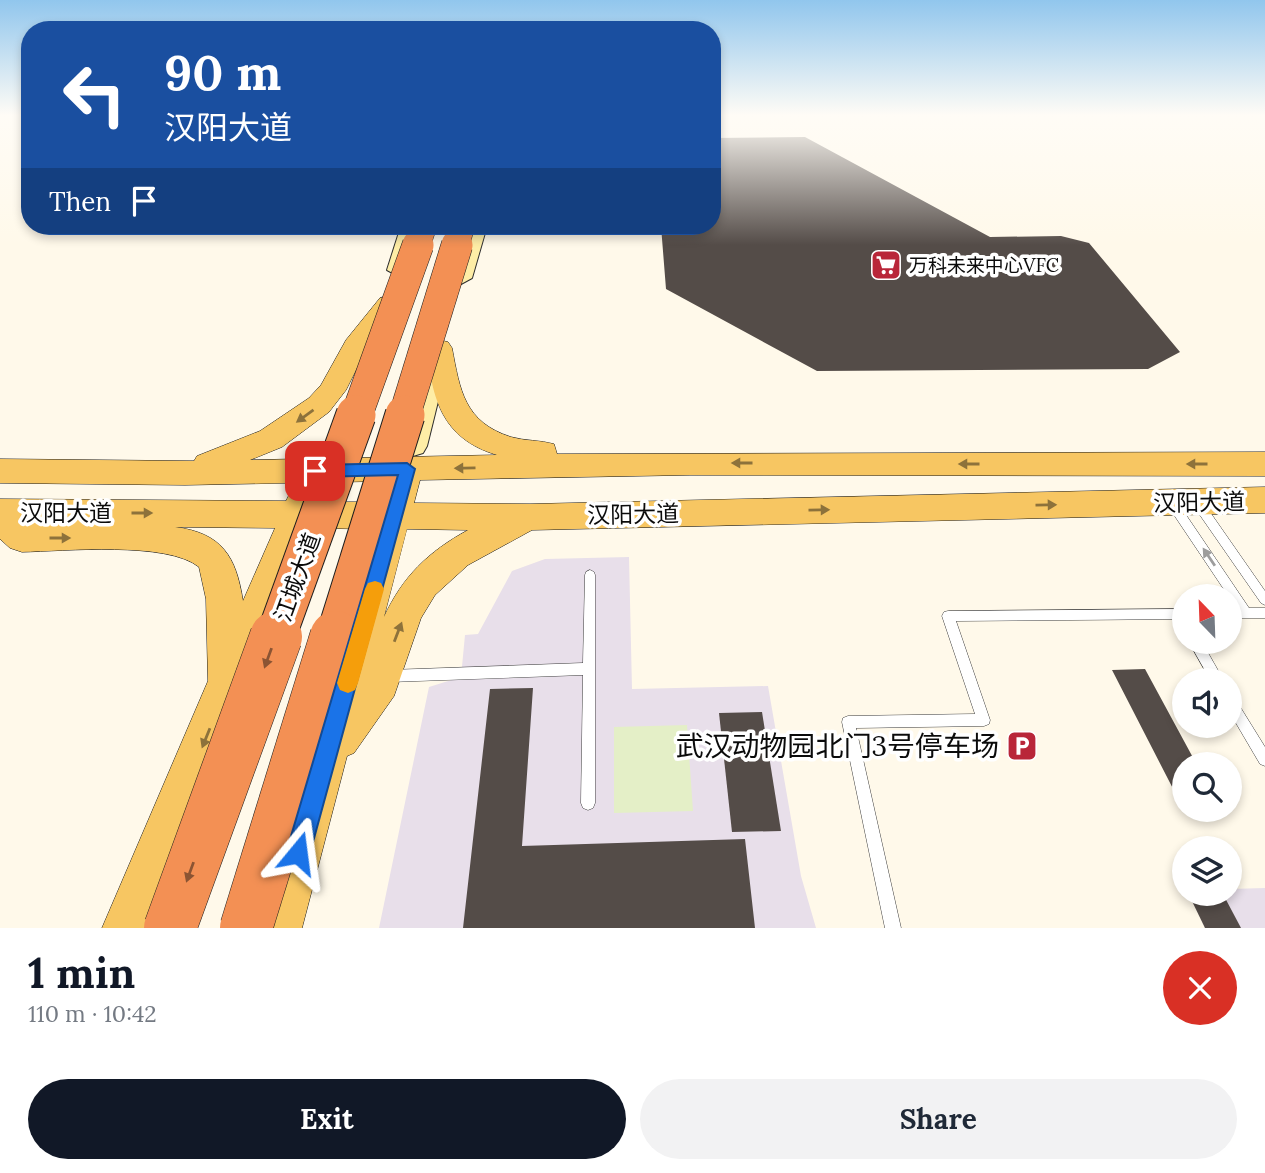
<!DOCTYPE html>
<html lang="en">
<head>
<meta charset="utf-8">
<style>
	:root { --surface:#fff; --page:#f2f2f3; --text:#1f2937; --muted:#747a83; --accent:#111827 }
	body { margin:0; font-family:Lora,"Noto Sans SC",serif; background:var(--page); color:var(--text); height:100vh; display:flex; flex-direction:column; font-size:26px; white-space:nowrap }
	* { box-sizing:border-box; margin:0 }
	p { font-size:23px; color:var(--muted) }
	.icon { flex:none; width:38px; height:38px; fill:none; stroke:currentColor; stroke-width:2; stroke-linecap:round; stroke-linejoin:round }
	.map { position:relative; height:928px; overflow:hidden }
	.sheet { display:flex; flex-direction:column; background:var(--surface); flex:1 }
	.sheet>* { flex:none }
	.hud { position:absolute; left:21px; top:21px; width:700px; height:214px; border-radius:28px; box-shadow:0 4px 10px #0003; background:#1a4fa0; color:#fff; overflow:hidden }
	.needle { width:46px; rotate:337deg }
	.controls { position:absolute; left:1172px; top:584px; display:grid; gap:14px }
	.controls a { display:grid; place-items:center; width:70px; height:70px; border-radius:50%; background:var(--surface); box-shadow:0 4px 10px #0003; font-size:35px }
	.pin { position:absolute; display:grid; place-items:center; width:60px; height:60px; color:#fff; margin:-30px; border-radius:14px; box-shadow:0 4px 10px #0006 }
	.me { position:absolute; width:77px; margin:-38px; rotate:16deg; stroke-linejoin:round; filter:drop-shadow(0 0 5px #0008) }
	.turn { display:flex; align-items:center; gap:24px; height:147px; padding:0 28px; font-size:32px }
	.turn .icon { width:91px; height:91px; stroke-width:2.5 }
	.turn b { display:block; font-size:49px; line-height:60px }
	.then { display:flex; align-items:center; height:66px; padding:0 28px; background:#0003; gap:14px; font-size:26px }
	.round { display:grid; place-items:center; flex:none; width:74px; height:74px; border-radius:37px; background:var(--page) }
	.headline { display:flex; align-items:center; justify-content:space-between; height:119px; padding:0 28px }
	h1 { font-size:42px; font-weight:700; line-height:52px; color:var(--accent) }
	.action { display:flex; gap:14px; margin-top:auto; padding:14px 28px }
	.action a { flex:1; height:80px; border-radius:42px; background:var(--accent); color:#fff; font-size:28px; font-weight:700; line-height:80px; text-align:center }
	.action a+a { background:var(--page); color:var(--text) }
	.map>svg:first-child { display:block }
	.industrial { fill:#e8dfea }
	.pitch { fill:#e4efc7 }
	.building { fill:#544c48 }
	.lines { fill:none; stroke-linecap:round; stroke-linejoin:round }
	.lane-casing { stroke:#3e3e3e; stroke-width:1 }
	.secondary-casing { stroke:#2d2d2d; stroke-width:2 }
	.primary-casing { stroke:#1c1c1c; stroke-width:1 }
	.lane { fill:#fff; fill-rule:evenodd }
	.secondary { fill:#feeda6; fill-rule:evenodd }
	.primary { fill:#f7c662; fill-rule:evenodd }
	.highway-bridge-far3-casing { stroke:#1c1c1c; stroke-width:24; stroke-linecap:butt }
	.highway-bridge-far2-casing { stroke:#1c1c1c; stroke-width:32; stroke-linecap:butt }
	.highway-bridge-far1-casing { stroke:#1c1c1c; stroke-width:41; stroke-linecap:butt }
	.highway-bridge-casing { stroke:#1c1c1c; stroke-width:53; stroke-linecap:butt }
	.highway-bridge-far3 { stroke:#f39054; stroke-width:23 }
	.highway-bridge-far2 { stroke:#f39054; stroke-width:31 }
	.highway-bridge-far1 { stroke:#f39054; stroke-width:39 }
	.highway-bridge { stroke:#f39054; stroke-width:52 }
	.oneway { fill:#8d723b }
	.oneway2 { fill:#9d9d9d }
	.oneway3 { fill:#8b5433 }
	.route { fill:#1a73e8; stroke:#114b97; stroke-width:2 }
	.slow { fill:#f59e0b }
	.labels { text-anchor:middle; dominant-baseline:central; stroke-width:7; stroke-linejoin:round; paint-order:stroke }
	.far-poi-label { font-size:19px; fill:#0b0b0b; stroke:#fff; text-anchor:start }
	.street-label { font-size:23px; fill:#0b0b0b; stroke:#fff }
	.near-poi-label { font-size:28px; fill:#0b0b0b; stroke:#fff; text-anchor:end }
</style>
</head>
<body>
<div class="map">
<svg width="1265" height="928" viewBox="0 0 1265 928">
	<rect width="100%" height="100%" fill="#fff9ea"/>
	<!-- industrial -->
	<g class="industrial">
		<polygon points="629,557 632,689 768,686 801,876 816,928 379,928 429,687 461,677 465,635 478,634 512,571 545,559"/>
		<polygon points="1265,888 1265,928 1205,928 1189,894 1230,894 1230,889"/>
	</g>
	<!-- pitch -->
	<polygon class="pitch" points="687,725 693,811 614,813 614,727"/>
	<!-- building -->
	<g class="building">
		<polygon points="805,137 990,237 1061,236 1089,243 1180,352 1148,369 817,371 666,289 661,226 712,226 712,138"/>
		<polygon points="1145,669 1197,765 1185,765 1185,812 1112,670"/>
		<polygon points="533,688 522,846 745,839 755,928 463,928 490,689"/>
		<polygon points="762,712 781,831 732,832 719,713"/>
		<polygon points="1224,896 1241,928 1205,928 1190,897"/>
	</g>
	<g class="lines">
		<!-- lane casing -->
		<g class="lane-casing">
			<g id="lane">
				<polygon points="1199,501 1203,502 1265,591 1265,605 1261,603 1195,508 1194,505 1195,502"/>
				<polygon points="1174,502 1178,503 1249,608 1265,608 1265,618 1230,618 1230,608 1236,608 1230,597 1229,597 1170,509 1169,506 1170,503"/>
				<polygon points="590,570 594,572 595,575 595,803 593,808 588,810 583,808 581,803 583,675 389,682 385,680 383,676 385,672 389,670 583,663 585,575 586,572"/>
				<polygon points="1185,609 1185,619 956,621 990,720 989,724 984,726 856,728 901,928 885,928 842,722 843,718 848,716 975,714 942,616 944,612 948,611"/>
				<polygon points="1189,642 1202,642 1224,681 1211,681"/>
				<polygon points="1230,695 1234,697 1265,747 1265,766 1260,764 1230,713"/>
			</g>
		</g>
		<!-- secondary casing -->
		<g class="secondary-casing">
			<g id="secondary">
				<polygon points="401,226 421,226 409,270 398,276 387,270"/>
				<polygon points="467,226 487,226 472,278 461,284 450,278"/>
				<polygon points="437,349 446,352 449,357 427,446 423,453 413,456 403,453 399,446 425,357 428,352"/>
			</g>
		</g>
		<!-- primary casing -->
		<g class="primary-casing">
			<path id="primary" d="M389 296 398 298 401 303 367 348 346 390 329 412 282 447 250 460 497 455C441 438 433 399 426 348L430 342 439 340 448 342 452 348C460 390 464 422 511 437 525 441 540 440 554 444L557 454 1265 452V476L690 475 420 480 414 503 530 504 1265 487V513L532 530 468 565 435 595 421 618 394 696 354 753 347 756 302 928H252L373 529 309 528 152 928H102L208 681 206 599 199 567C167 541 64 551 22 552L10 548 0 539V499L286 501 292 489 304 485 316 489 319 502H381L388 481 185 485 0 483V459L194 461 197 456 260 431 309 398 321 385 346 340 380 298ZM175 527 275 528 243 601C236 556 222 533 175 527ZM407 529 468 530C428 552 403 576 384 617Z"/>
		</g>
		<!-- lane -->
		<use href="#lane" class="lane"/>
		<!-- secondary -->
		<use href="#secondary" class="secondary"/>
		<!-- primary -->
		<use href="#primary" class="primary"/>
		<!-- highway-bridge-far3 casing -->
		<g class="highway-bridge-far3-casing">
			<g id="highway-bridge-far3">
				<polyline points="418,247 425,226"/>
				<polyline points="457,247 463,226"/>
			</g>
		</g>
		<!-- highway-bridge-far2 casing -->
		<g class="highway-bridge-far2-casing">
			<g id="highway-bridge-far2">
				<polyline points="356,417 418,245"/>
				<polyline points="404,417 457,245"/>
			</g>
		</g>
		<!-- highway-bridge-far1 casing -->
		<g class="highway-bridge-far1-casing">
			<g id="highway-bridge-far1">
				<polyline points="275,639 356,415"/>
				<polyline points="335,639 405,415"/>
			</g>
		</g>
		<!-- highway-bridge casing -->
		<g class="highway-bridge-casing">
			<g id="highway-bridge">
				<polyline points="170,928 276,637"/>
				<polyline points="246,928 336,637"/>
			</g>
		</g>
		<!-- highway-bridge-far3 -->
		<use href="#highway-bridge-far3" class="highway-bridge-far3"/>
		<!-- highway-bridge-far2 -->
		<use href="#highway-bridge-far2" class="highway-bridge-far2"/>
		<!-- highway-bridge-far1 -->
		<use href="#highway-bridge-far1" class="highway-bridge-far1"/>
		<!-- highway-bridge -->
		<use href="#highway-bridge" class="highway-bridge"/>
	</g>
	<!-- one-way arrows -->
	<defs><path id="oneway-solid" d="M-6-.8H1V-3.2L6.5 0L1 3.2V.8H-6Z" transform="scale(1.75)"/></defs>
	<g class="oneway">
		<use href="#oneway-solid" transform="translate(305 416) rotate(144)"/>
		<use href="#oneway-solid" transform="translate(742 463) rotate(-180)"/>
		<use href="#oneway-solid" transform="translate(969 464) rotate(-180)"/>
		<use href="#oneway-solid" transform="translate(1197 464) rotate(-180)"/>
		<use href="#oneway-solid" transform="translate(465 468) rotate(179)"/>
		<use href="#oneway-solid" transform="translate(1046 505) rotate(-1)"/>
		<use href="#oneway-solid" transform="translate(819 510) rotate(-1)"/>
		<use href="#oneway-solid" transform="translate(142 513)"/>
		<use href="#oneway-solid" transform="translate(60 538)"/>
		<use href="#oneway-solid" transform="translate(398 632) rotate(-69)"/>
		<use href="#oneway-solid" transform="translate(206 738) rotate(112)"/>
	</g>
	<use class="oneway2" href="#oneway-solid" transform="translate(1209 557) rotate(-124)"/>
	<g class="oneway3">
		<use href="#oneway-solid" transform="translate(268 658) rotate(110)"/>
		<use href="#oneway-solid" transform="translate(190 872) rotate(110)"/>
	</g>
	<!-- sky -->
	<linearGradient id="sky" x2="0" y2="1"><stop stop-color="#91c6ed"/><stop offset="0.47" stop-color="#fffcf6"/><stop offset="1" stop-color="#fffcf6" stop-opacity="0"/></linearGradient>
	<rect width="1265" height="245" fill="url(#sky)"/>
	<!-- route -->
	<polygon class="route" points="407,463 415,469 310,853 307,862 298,865 290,862 286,853 398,475 315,477 307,471 315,465"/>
	<!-- slow -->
	<polygon class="slow" points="375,581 381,583 384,589 358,683 355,690 348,693 340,690 337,683 365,589 368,583"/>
	<!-- icons -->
	<defs>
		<g id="supermarket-square" transform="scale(1.575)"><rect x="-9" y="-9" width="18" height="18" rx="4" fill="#b92639" stroke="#fff"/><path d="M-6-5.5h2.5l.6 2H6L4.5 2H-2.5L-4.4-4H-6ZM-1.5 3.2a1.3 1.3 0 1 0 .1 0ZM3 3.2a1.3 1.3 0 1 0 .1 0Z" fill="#fff"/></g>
		<g id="parking-square" transform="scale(1.575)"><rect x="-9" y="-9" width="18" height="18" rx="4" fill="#b92639" stroke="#fff"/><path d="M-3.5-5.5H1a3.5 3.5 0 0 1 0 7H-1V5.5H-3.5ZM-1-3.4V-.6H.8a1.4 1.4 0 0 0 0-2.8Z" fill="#fff"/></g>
	</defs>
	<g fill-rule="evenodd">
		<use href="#supermarket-square" x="886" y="265"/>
		<use href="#parking-square" x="1022" y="746"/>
	</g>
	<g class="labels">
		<!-- far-poi labels -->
		<g class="far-poi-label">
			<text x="909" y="265">万科未来中心VFC</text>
		</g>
		<!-- street labels -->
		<g class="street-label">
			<text transform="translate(1199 502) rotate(-1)">汉阳大道</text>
			<text x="66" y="512">汉阳大道</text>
			<text transform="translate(633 514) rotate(-1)">汉阳大道</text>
			<text transform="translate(297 577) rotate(-70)">江城大道</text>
		</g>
		<!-- near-poi labels -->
		<g class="near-poi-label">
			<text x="999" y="746">武汉动物园北门3号停车场</text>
		</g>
	</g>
</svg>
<div class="controls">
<a><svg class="needle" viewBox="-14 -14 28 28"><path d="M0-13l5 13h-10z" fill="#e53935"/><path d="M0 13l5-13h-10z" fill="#747a83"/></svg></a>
<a><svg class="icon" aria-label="sound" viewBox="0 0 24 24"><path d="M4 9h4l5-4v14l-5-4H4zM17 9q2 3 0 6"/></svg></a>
<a><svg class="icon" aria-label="search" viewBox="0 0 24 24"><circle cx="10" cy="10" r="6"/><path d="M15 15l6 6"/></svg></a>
<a><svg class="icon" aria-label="layers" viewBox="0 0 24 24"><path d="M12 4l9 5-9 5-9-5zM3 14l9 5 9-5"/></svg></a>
</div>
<div class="pin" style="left:315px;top:471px;background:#d93025"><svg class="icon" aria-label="arrive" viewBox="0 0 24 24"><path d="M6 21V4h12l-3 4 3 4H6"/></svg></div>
<svg class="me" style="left:298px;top:853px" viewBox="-20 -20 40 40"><path d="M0-17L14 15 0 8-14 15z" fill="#1a73e8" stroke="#fff" stroke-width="4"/></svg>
<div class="hud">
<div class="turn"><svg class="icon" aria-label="left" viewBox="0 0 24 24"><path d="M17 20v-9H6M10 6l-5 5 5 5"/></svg><div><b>90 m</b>汉阳大道</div></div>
<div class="then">Then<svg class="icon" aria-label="arrive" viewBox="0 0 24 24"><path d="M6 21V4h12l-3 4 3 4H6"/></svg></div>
</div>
</div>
<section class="sheet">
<div class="headline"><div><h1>1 min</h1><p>110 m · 10:42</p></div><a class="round" style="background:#d93025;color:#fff"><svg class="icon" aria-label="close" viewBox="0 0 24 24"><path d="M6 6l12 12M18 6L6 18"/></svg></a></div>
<div class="action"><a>Exit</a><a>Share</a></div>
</section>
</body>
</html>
